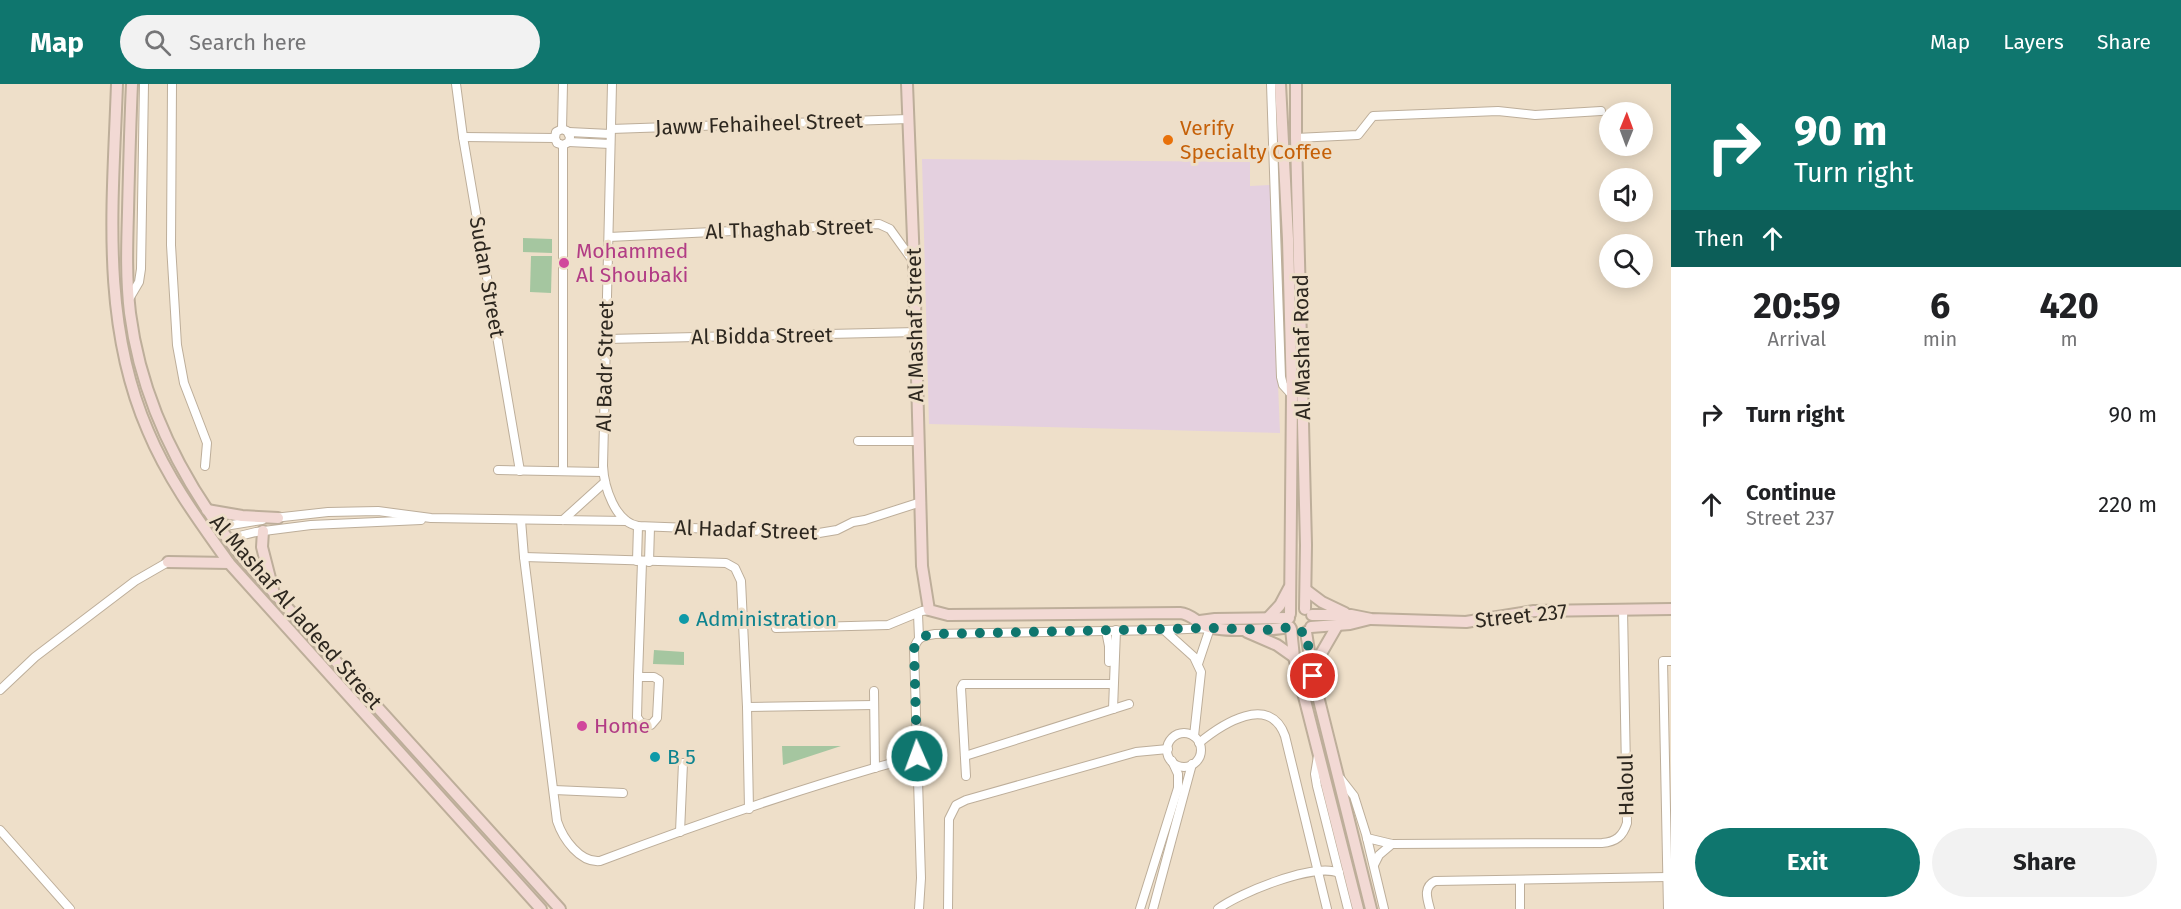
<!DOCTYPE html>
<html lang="en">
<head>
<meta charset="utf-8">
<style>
	:root { --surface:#fff; --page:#f2f2f2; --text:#202124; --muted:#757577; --accent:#0f766e }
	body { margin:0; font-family:"Fira Sans",sans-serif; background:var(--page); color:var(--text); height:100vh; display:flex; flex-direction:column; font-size:22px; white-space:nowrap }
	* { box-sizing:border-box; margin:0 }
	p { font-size:20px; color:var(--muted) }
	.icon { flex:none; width:33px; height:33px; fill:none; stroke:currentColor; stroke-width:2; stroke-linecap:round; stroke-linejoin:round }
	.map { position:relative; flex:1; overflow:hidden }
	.sheet { display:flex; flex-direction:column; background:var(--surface); width:510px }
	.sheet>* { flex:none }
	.guide { background:#0f766e; color:#fff; overflow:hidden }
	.needle { width:39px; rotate:1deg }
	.tools { position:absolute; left:1599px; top:18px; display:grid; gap:12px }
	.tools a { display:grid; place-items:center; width:54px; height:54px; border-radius:50%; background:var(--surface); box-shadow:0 3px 15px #0003; font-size:30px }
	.pin { position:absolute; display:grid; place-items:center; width:51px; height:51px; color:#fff; margin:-26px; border:3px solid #fff; border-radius:50%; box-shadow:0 2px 6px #0007 }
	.me { position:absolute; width:66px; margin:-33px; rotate:358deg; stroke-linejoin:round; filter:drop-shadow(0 0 4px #0008) }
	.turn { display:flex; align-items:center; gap:21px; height:126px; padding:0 24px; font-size:27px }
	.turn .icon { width:78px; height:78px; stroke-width:2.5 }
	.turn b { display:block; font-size:42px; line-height:51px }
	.then { display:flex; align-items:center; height:57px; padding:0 24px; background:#0003; gap:12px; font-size:22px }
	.eta { display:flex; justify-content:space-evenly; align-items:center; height:102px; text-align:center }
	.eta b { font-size:36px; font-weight:700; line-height:42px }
	.cta { display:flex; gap:12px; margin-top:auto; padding:12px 24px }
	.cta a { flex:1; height:69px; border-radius:36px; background:var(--accent); color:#fff; font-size:24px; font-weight:700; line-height:69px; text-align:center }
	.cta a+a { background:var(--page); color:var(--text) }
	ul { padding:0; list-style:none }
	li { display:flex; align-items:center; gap:18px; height:90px; padding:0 24px }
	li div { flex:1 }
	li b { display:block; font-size:22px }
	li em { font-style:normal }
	header { display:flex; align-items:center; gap:36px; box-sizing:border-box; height:84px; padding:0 30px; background:var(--accent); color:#fff }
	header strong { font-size:28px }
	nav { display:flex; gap:33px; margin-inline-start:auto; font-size:21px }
	.search { width:420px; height:54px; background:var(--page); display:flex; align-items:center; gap:15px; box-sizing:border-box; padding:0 21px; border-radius:33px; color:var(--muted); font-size:22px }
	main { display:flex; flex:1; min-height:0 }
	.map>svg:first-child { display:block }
	.commercial { fill:#e4d0df }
	.green { fill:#a5c6a0 }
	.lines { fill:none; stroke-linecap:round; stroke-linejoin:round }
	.street-casing { stroke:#bdae9a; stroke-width:10 }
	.secondary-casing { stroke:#bdae9a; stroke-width:14 }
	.street { stroke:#fff; stroke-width:8 }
	.secondary { stroke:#f2d9d4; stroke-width:10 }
	.route { stroke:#0f766e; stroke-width:10; stroke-dasharray:0 18 }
	.food-dot { fill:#e8710a; stroke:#eedfc9; stroke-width:2 }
	.hotel-dot { fill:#d1479c; stroke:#eedfc9; stroke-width:2 }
	.culture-dot { fill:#0f9aa8; stroke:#eedfc9; stroke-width:2 }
	.labels { text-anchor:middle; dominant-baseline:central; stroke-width:6; stroke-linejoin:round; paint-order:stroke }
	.street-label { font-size:21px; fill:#2d271f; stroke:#eedfc9 }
	.food-label { font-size:21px; fill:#c56008; stroke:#eedfc9; text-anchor:start }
	.hotel-label { font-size:21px; fill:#b23c85; stroke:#eedfc9; text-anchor:start }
	.culture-label { font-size:21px; fill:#0d838f; stroke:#eedfc9; text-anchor:start }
</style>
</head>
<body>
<header>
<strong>Map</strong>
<div class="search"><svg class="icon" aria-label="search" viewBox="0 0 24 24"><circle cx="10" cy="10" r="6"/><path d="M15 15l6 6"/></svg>Search here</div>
<nav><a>Map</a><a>Layers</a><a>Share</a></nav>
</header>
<main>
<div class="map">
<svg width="1671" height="825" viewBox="0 0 1671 825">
	<rect width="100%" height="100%" fill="#eedfc9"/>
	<!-- commercial -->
	<polygon class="commercial" points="922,75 1250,78 1250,102 1270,101 1280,349 929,340"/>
	<!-- green -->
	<g class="green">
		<polygon points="523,154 552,155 552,169 523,168"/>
		<polygon points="531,172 552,172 551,209 530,208"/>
		<polygon points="654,566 684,568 684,581 653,580"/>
		<polygon points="782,662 841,662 783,681"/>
	</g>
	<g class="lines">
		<!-- street casing -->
		<g class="street-casing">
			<g id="street">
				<polyline points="172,0 171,161 177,261 184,299 207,359 205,382"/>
				<polyline points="456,0 463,53 520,387"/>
				<path d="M612 0 603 382C604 403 615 438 638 442L819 449 837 446 853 438 865 436 921 418"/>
				<polyline points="1271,0 1281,293 1283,301 1292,311"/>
				<polyline points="562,45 563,0"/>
				<polyline points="611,45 908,35"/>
				<polyline points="569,48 610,50"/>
				<polyline points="463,53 555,54 557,59 563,61 569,58 570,53 567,47 562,45 556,48 555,54"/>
				<polyline points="1296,54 1358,51 1373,32 1498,27 1535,31 1601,27"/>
				<polyline points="569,58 610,60"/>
				<polyline points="563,61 563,387"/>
				<polyline points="609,153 879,140 890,145 913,177"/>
				<polyline points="129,215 139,198 141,185 144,0"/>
				<polyline points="607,255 917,248"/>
				<polyline points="858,357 919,357"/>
				<polyline points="498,386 603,388"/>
				<polyline points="274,434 328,428 378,427 431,434 626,437"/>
				<path d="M521 436 524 473 557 737C563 755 580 779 600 777 703 738 810 701 917 672"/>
				<polyline points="563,436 605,398"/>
				<polyline points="219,443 262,436"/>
				<polyline points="227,455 256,448 311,441 421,436"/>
				<polyline points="524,473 726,479 735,484 741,497 747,623 749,725"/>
				<polyline points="637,477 638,442"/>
				<polyline points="649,478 650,443"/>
				<polyline points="918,530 919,554"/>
				<polyline points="776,544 888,541 922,527 929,526"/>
				<polyline points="1164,546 1210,544 1198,580"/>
				<polyline points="1106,547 1109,562 1109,578"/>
				<polygon points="638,593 654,593 659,596 657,634 651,641 641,639 637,633"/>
				<polyline points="638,593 642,478"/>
				<polyline points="0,606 35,573 135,497 168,478"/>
				<polyline points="874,607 875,684"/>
				<polyline points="747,623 874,621"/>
				<polyline points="1113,625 1116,546"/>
				<circle cx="1184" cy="666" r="17"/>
				<path d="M1199 659C1222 640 1270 609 1285 652L1327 825"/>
				<polyline points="965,672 1129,620"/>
				<polyline points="1318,672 1315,690 1317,702 1348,825"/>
				<polyline points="966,692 961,604 963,600 1113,600"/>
				<polyline points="1340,694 1354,712 1366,750 1384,825"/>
				<polyline points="554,706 623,709"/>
				<polyline points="0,746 70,825"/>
				<polyline points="680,748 683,679"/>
				<path d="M1367 754 1392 760 1602 759C1616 758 1623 752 1627 739L1623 525"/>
				<polyline points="1374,781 1379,771 1392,760"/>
				<path d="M919 825 921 794 914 565C917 553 923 552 935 550L1164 546 1194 573 1201 588 1194 652"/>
				<polyline points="948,825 949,735 956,721 966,716 1136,668 1168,665"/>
				<polyline points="1140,825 1178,704 1178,690 1172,677"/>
				<polyline points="1153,825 1192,680"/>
				<path d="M1218 825C1239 809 1315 778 1339 789"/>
				<path d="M1430 825C1427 814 1423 803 1435 797L1668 793"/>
				<polyline points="1520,825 1520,796"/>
				<polyline points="1668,825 1663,577 1671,577"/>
			</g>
		</g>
		<!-- secondary casing -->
		<g class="secondary-casing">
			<g id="secondary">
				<path d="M117 0C113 117 100 237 148 347 168 395 199 437 229 479L541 825"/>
				<path d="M132 0C130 43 129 85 128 128 127 162 126 195 130 229 142 322 187 406 246 478L560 825"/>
				<path d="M907 0 914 180 922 482 929 526 948 531 1180 529C1192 530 1198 540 1209 543 1225 548 1273 546 1290 543"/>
				<polyline points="1280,0 1288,155 1292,311 1290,530"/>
				<polyline points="1296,0 1296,54 1306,461 1305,525"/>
				<polyline points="207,426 242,432 278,434"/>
				<polyline points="263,447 262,463 273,506"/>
				<polyline points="168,478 229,479"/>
				<polyline points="1306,506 1322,518 1345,529"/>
				<polyline points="1312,531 1351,531 1371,535 1466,538 1534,527 1671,525"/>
				<polyline points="1268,534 1280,521 1289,504"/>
				<polyline points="1200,537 1215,535 1289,534"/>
				<polyline points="1311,543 1350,540 1370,535"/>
				<polyline points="1291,545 1294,573 1358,825"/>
				<polyline points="1247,548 1277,561 1294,573"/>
				<polyline points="1306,548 1313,592 1371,825"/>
				<polyline points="1313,592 1322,568 1337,542"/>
			</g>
		</g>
		<!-- street -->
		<use href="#street" class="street"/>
		<!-- secondary -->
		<use href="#secondary" class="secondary"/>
	</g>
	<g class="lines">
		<!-- route -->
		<path class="route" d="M917 672 914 565C917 553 923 552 935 550L1210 544 1272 546 1290 543 1297 548H1306L1313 592"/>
	</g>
	<!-- markers -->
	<circle class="food-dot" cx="1168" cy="56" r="6"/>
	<g class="hotel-dot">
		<circle cx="564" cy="179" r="6"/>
		<circle cx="582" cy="642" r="6"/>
	</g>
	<g class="culture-dot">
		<circle cx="684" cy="535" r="6"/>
		<circle cx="655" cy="673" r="6"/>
	</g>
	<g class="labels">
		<!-- street labels -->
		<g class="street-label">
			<text transform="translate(759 40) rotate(-2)">Jaww Fehaiheel Street</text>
			<text transform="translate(789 145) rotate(-2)">Al Thaghab Street</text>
			<text transform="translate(487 193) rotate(80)">Sudan Street</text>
			<text transform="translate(915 241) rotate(-91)">Al Mashaf Street</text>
			<text transform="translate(762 252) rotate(-1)">Al Bidda Street</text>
			<text transform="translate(1302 263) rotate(-91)">Al Mashaf Road</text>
			<text transform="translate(605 282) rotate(-89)">Al Badr Street</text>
			<text transform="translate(746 446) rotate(2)">Al Hadaf Street</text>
			<text transform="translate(296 528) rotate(49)">Al Mashaf Al Jadeed Street</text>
			<text transform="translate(1521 532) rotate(-6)">Street 237</text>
			<text transform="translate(1626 701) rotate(-91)">Haloul</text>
		</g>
		<!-- food labels -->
		<g class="food-label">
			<text x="1180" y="44">Verify<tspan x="1180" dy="24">Specialty Coffee</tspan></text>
		</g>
		<!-- hotel labels -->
		<g class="hotel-label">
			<text x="576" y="167">Mohammed<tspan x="576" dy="24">Al Shoubaki</tspan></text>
			<text x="594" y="642">Home</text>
		</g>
		<!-- culture labels -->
		<g class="culture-label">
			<text x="696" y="535">Administration</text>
			<text x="667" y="673">B 5</text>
		</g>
	</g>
</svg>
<div class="tools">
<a><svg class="needle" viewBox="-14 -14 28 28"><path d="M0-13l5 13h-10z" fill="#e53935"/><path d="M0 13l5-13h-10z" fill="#757577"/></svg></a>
<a><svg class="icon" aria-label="sound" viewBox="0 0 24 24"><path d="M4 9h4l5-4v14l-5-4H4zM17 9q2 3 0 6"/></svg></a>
<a><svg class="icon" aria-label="search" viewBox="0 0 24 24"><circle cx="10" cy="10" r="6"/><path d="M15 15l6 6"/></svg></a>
</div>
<div class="pin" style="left:1313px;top:592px;background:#d93025"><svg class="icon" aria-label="arrive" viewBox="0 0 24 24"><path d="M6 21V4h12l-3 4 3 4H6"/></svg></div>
<svg class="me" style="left:917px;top:672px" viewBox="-20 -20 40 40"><circle r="17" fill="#0f766e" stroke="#fff" stroke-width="3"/><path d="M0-11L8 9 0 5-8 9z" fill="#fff"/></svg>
</div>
<section class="sheet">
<div class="guide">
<div class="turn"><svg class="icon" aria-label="right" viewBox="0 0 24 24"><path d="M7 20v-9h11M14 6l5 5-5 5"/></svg><div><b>90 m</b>Turn right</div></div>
<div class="then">Then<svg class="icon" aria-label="ahead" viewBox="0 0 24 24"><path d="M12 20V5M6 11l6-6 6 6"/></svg></div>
</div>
<div class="eta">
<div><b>20:59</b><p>Arrival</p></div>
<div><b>6</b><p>min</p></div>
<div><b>420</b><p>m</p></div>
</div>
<ul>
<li><svg class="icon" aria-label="right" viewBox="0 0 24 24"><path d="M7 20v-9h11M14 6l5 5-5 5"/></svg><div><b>Turn right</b></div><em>90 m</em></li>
<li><svg class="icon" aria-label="ahead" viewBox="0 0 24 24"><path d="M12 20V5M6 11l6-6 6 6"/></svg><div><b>Continue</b><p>Street 237</p></div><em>220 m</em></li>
</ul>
<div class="cta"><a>Exit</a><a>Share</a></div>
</section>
</main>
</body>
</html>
